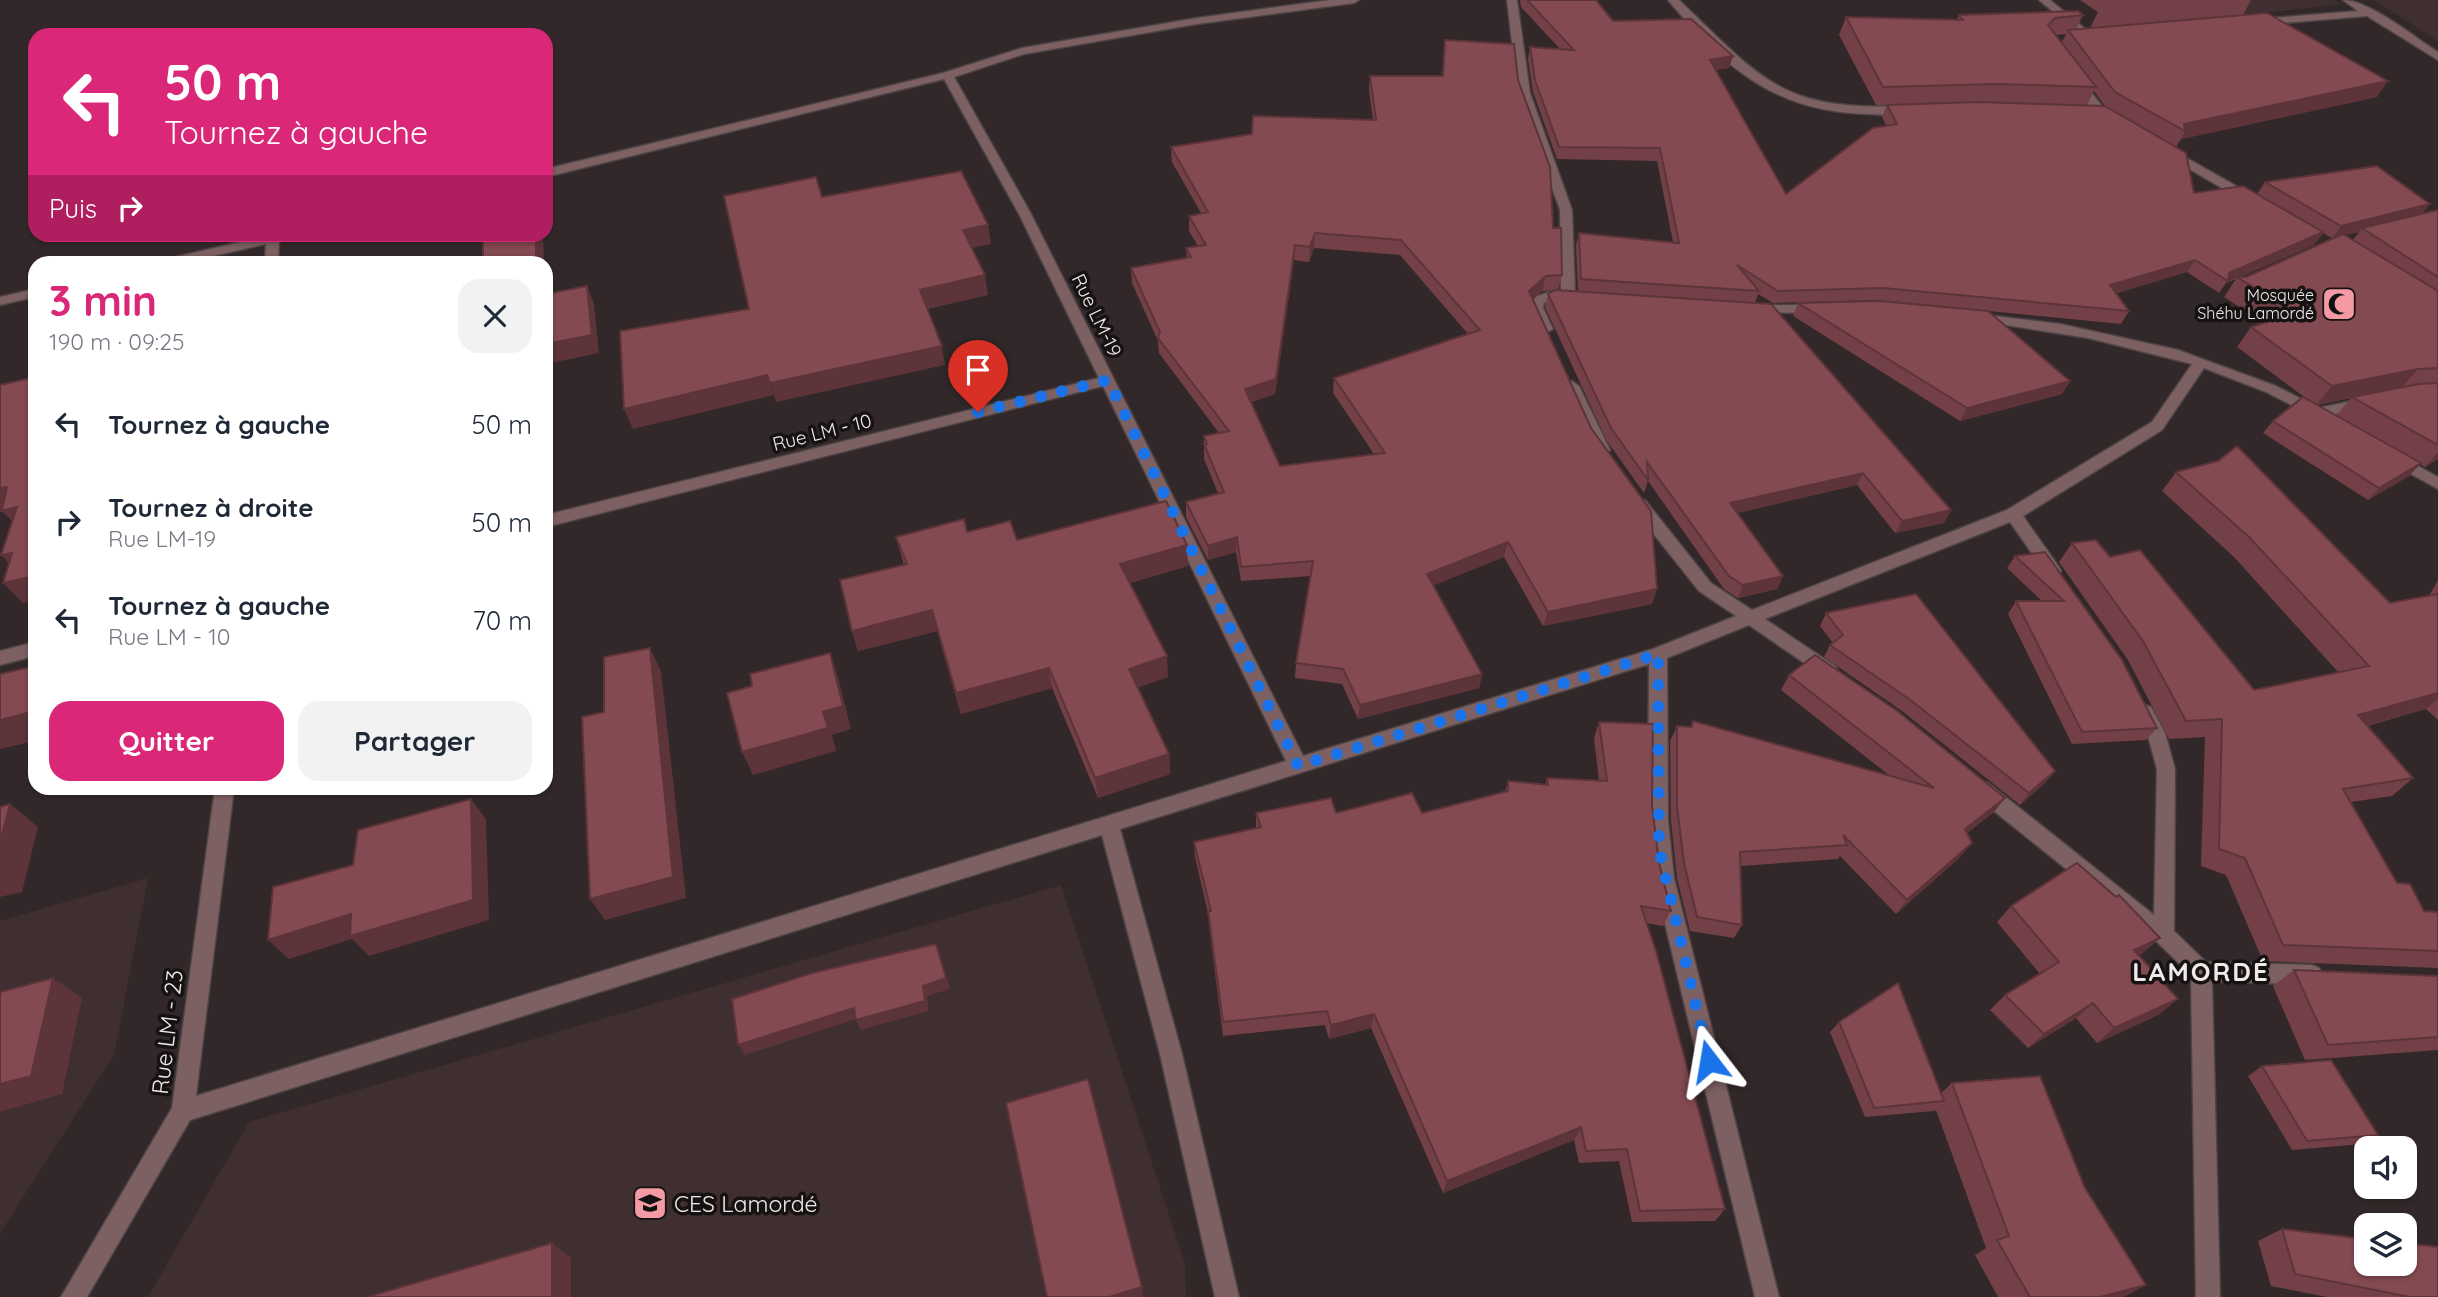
<!DOCTYPE html>
<html lang="fr">
<head>
<meta charset="utf-8">
<style>
	:root { --surface:#fff; --page:#f2f2f3; --text:#1f2937; --muted:#747a83; --accent:#db2777 }
	body { margin:0; font-family:Quicksand,sans-serif; background:var(--page); color:var(--text); height:100vh; display:flex; flex-direction:column; font-size:26px; white-space:nowrap }
	* { box-sizing:border-box; margin:0 }
	p { font-size:23px; color:var(--muted) }
	.icon { flex:none; width:38px; height:38px; fill:none; stroke:currentColor; stroke-width:2; stroke-linecap:round; stroke-linejoin:round }
	.map { position:relative; flex:1; overflow:hidden }
	.details { position:absolute; left:28px; top:256px; width:525px; height:539px; display:flex; flex-direction:column; background:var(--surface); border-radius:21px; box-shadow:0 2px 5px #0004 }
	.details>* { flex:none }
	.banner { position:absolute; left:28px; top:28px; width:525px; height:214px; border-radius:21px; box-shadow:0 2px 5px #0004; background:#db2777; color:#fff; overflow:hidden }
	.fabs { position:absolute; left:2354px; top:1136px; display:grid; gap:14px }
	.fabs a { display:grid; place-items:center; width:63px; height:63px; border-radius:14px; background:var(--surface); box-shadow:0 2px 5px #0004; font-size:35px }
	.pin { position:absolute; display:grid; place-items:center; width:60px; height:60px; color:#fff; margin:-72px -30px; border-radius:50% 50% 50% 0; rotate:-45deg; box-shadow:0 0 7px #0007 }
	.pin .icon { rotate:45deg }
	.me { position:absolute; width:77px; margin:-38px; rotate:346deg; stroke-linejoin:round; filter:drop-shadow(0 0 5px #0008) }
	.turn { display:flex; align-items:center; gap:24px; height:147px; padding:0 21px; font-size:32px }
	.turn .icon { width:91px; height:91px; stroke-width:2.5 }
	.turn b { display:block; font-size:49px; line-height:60px }
	.then { display:flex; align-items:center; height:66px; padding:0 21px; background:#0003; gap:14px; font-size:26px }
	.round { display:grid; place-items:center; flex:none; width:74px; height:74px; border-radius:21px; background:var(--page) }
	.head { display:flex; align-items:center; justify-content:space-between; height:119px; padding:0 21px }
	h1 { font-size:42px; font-weight:800; line-height:52px; color:var(--accent) }
	.primary-button { display:flex; gap:14px; margin-top:auto; padding:14px 21px }
	.primary-button a { flex:1; height:80px; border-radius:21px; background:var(--accent); color:#fff; font-size:28px; font-weight:800; line-height:80px; text-align:center }
	.primary-button a+a { background:var(--page); color:var(--text) }
	ul { padding:0; list-style:none }
	li { display:flex; align-items:center; gap:21px; height:98px; padding:0 21px }
	li div { flex:1 }
	li b { display:block; font-size:26px }
	li em { font-style:normal }
	.map>svg:first-child { display:block }
	.built { fill:#402f31 }
	.lines { fill:none; stroke-linecap:round; stroke-linejoin:round }
	.street-casing { stroke:#4d4344; stroke-width:3 }
	.street { fill:#7c6062; fill-rule:evenodd }
	.wall { fill:#724046; fill-rule:evenodd }
	.shaded-wall { fill:#5c3439 }
	.building { fill:#844a51; stroke:#5c3439; stroke-width:2; fill-rule:evenodd }
	.route { stroke:#1a73e8; stroke-width:12; stroke-dasharray:0 21.6 }
	.labels { text-anchor:middle; dominant-baseline:central; stroke-width:7; stroke-linejoin:round; paint-order:stroke }
	.far-poi-label { font-size:16px; fill:#f0e9ea; stroke:#171212; text-anchor:end }
	.street-label { font-size:19px; fill:#f0e9ea; stroke:#171212 }
	.near-street-label { font-size:23px; fill:#f0e9ea; stroke:#171212 }
	.near-poi-label { font-size:23px; fill:#f0e9ea; stroke:#171212; text-anchor:start }
	.district-label { font-size:26px; font-weight:bold; letter-spacing:2px; fill:#f0e9ea; stroke:#171212 }
</style>
</head>
<body>
<div class="map">
<svg width="2438" height="1297" viewBox="0 0 2438 1297">
	<rect width="100%" height="100%" fill="#322829"/>
	<!-- built -->
	<g class="built">
		<polygon points="2080,0 2335,0 2342,4 2121,29"/>
		<polygon points="2374,0 2438,0 2438,41"/>
		<polygon points="148,878 114,1055 0,1233 0,921"/>
		<polygon points="1061,885 1185,1264 1186,1297 148,1297 249,1122"/>
	</g>
	<g class="lines">
		<!-- street casing -->
		<g class="street-casing">
			<g id="street">
				<polygon points="1330,0 1359,0 1354,3 1197,24 1024,54 954,77 1031,214 1303,756 1653,649 1736,616 1699,591 1633,508 1631,504 1633,500 1645,500 1711,583 1752,610 2007,510 2152,422 2192,364 2088,338 1974,320 1967,316 1969,313 2060,324 2178,350 2276,386 2319,408 2365,398 2372,403 2365,408 2317,418 2266,392 2204,368 2162,430 2023,516 2059,567 2061,571 2059,575 2047,575 2010,522 1765,619 1835,666 1838,671 1835,676 1823,676 1749,625 1667,658 1668,821 1674,878 1779,1297 1755,1297 1654,878 1648,821 1649,664 1120,829 1182,1054 1239,1297 1215,1297 1160,1054 1102,835 190,1120 87,1297 61,1297 172,1108 215,788 234,788 196,1096 1286,761 1103,386 546,527 546,515 1099,378 1019,214 944,79 546,177 546,169 943,73 1022,48 1197,18"/>
				<path d="M1507 0H1517L1530 93 1572 210 1575 294 1579 297C1570 305 1555 298 1544 303L1543 308 1553 329 1546 333 1539 329 1529 308 1532 298 1549 292H1561L1560 210 1518 93Z"/>
				<path d="M1668 0H1679C1765 82 1781 111 1908 106L1914 110C1903 118 1880 114 1867 114 1775 112 1724 67 1668 0Z"/>
				<polygon points="2039,0 2050,0 2095,37 2086,39"/>
				<path d="M2343 0C2369 0 2414 37 2438 52V60L2367 16 2259 25 2254 22 2259 19 2358 11Z"/>
				<path d="M2072 78H2080L2105 110 2118 117V123C2097 125 2081 95 2070 80Z"/>
				<polygon points="2169,148 2254,196 2256,199 2246,202 2165,155 2163,152"/>
				<polygon points="275,234 300,234 279,241 278,262 265,262 266,244 187,262 165,262 167,259"/>
				<polygon points="35,289 35,297 0,305 0,297"/>
				<polygon points="1754,305 1817,305 1824,309 1817,313 1749,312 1749,306"/>
				<polygon points="1572,381 1579,386 1610,450 1607,454 1602,455 1594,450 1565,386"/>
				<polygon points="2396,454 2438,477 2438,489 2391,463 2388,459 2391,455"/>
				<polygon points="35,642 35,656 0,665 0,651"/>
				<polygon points="2145,705 2151,707 2165,733 2175,769 2174,931 2206,962 2312,965 2319,968 2323,975 2319,982 2312,985 2212,981 2220,1297 2196,1297 2191,975 2157,942 1974,795 1971,789 1974,783 1981,781 1988,783 2154,915 2157,769 2147,733 2136,712 2139,707"/>
			</g>
		</g>
		<!-- street -->
		<use href="#street" class="street"/>
	</g>
	<!-- wall -->
	<g class="wall">
		<path d="M1520 0H1596L1613 21 1733 56 1729 68 1716 70 1786 194 1886 125 1882 117 1887 105H1876L1839 35 1846 17 1957 20 1959 15H2083L2076 29 2090 28 2098 12 2080 0H2251L2243 15 2377 97 2181 139 2176 147 2194 193 2257 194 2265 182 2423 214 2438 210V459L2425 467 2420 464 2409 476 2368 500 2263 433 2273 421 2315 405 2237 347 2251 327 2264 323 2224 297 2236 279 2226 283 2219 293 2187 272 2116 293 2129 311 2121 324 1877 300 1773 303 1758 294 1755 303 1944 523 1895 533 1857 485 1737 513 1783 576 1777 589 1738 598 1724 589 1648 481 1644 493 1607 441 1545 307 1548 294 1555 290 1542 291 1533 300 1652 604 1543 626 1504 557 1433 585 1482 674 1479 688 1358 719 1342 684 1295 678 1296 663 1311 576 1241 581 1236 552 1208 560 1186 517V502L1218 493 1204 459V436L1219 433 1159 353 1158 341 1132 283 1131 268 1187 258 1186 248 1198 246 1189 231V216L1201 213 1172 162 1171 147 1373 120 1369 90 1370 76H1442L1445 40 1518 80 1553 228 1562 275 1558 290 1578 291 1576 245 1579 233 1673 242 1657 161 1557 159 1533 92 1528 59 1530 47 1560 49 1521 7ZM2066 34 2062 42 2056 35ZM2094 91 2105 106 2087 105ZM2359 232 2353 240 2345 235ZM2323 233 2332 238 2246 277H2240L2314 245ZM1314 248 1400 255 1468 334 1334 378 1333 393 1374 454 1280 466 1251 402 1275 394 1294 260 1309 262ZM2351 398 2336 416 2317 405Z"/>
		<polygon points="1798,303 2070,381 2062,394 1960,421 1793,316"/>
		<polygon points="2176,472 2390,603 2429,596 2438,580 2438,720 2426,709 2367,726 2413,778 2392,796 2351,802 2397,883 2424,911 2438,912 2438,968 2263,961 2226,875 2201,866 2205,737 2169,739 2128,660 2059,562 2072,543 2110,557 2254,690 2339,673 2234,557 2162,491"/>
		<polygon points="967,532 1188,566 1130,583 1168,677 1138,687 1169,754 1170,774 1098,798 1052,688 961,714 937,631 858,651 852,631 904,565 896,537"/>
		<polygon points="2045,552 2157,728 2146,740 2072,744 2008,614 2016,601 2042,601 2007,568 2015,556"/>
		<polygon points="1826,613 2055,771 2045,783 2020,805 1902,711 1824,657 1830,645 1833,643 1820,626"/>
		<polygon points="1789,675 1994,812 1967,833 1960,857 1896,914 1840,856 1838,859 1741,866 1742,925 1734,938 1690,931 1677,878 1671,821 1670,741 1677,726 1690,727 1693,721 1890,776 1781,690"/>
		<polygon points="1599,722 1652,805 1659,863 1671,911 1663,926 1646,923 1725,1209 1715,1221 1632,1222 1619,1161 1579,1163 1574,1140 1443,1193 1371,1028 1329,1039 1325,1025 1223,1036 1209,926 1208,913 1195,857 1194,842 1256,828 1256,813 1422,813 1505,792 1508,781 1545,785 1547,778 1599,781 1594,738"/>
		<polygon points="2011,906 2143,953 2139,955 2160,1014 2097,1043 2076,1018 2028,1048 1990,1010 2005,995 2040,974 1997,922"/>
		<polygon points="2294,970 2438,976 2438,1050 2305,1060 2273,986"/>
		<polygon points="1839,1022 1941,1093 1952,1083 2124,1297 1998,1297 1975,1255 1986,1248 1936,1110 1934,1111 1865,1117 1830,1032"/>
		<polygon points="2262,1066 2378,1135 2362,1144 2292,1150 2248,1076"/>
		<polygon points="2282,1229 2438,1297 2327,1297 2271,1286 2258,1241"/>
	</g>
	<!-- shaded-wall -->
	<g class="shaded-wall">
		<polygon points="1733,56 1729,68 1706,72 1710,60"/>
		<polygon points="2388,81 2377,97 2181,139 2185,131 2184,124"/>
		<polygon points="2430,204 2421,216 2362,228 2359,232 2332,238 2341,226"/>
		<polygon points="988,225 991,244 966,249 963,230"/>
		<polygon points="2323,232 2314,245 2238,278 2237,277 2226,283 2229,273"/>
		<polygon points="1315,233 1314,248 1309,262 1310,247"/>
		<polygon points="536,234 542,234 543,238 544,262 536,262"/>
		<polygon points="1295,245 1294,260 1275,394 1244,404 1245,389"/>
		<polygon points="2195,260 2187,272 2102,298 2110,285"/>
		<polygon points="985,275 988,295 924,310 920,290"/>
		<polygon points="1546,276 1542,291 1526,306 1529,291"/>
		<polygon points="587,286 594,304 599,353 546,364 546,344"/>
		<polygon points="942,346 945,365 776,402 770,383"/>
		<polygon points="2418,369 2401,388 2352,397 2351,398 2316,405 2332,386"/>
		<polygon points="767,375 774,395 633,429 624,409"/>
		<polygon points="2070,381 2062,394 1960,421 1967,408"/>
		<polygon points="2438,452 2438,459 2425,467"/>
		<polygon points="2421,463 2409,476 2368,500 2379,488"/>
		<polygon points="1863,473 1857,485 1725,516 1730,503"/>
		<polygon points="7,487 27,507 22,531 3,512 0,512 0,488"/>
		<polygon points="1951,510 1944,523 1895,533 1902,521"/>
		<polygon points="1237,537 1236,552 1208,560 1208,546"/>
		<polygon points="1508,542 1504,557 1425,589 1427,574"/>
		<polygon points="1187,545 1188,566 1122,585 1120,564"/>
		<polygon points="12,553 21,576 1,555"/>
		<polygon points="35,576 35,601 23,603 3,583"/>
		<polygon points="1783,576 1777,589 1738,598 1743,585"/>
		<polygon points="1657,589 1652,604 1543,626 1548,612"/>
		<polygon points="932,610 937,631 858,651 852,631"/>
		<polygon points="650,648 661,671 686,898 605,920 590,899"/>
		<polygon points="830,653 838,677 851,729 832,735 836,751 753,775 742,752 823,712"/>
		<polygon points="1167,656 1168,677 1131,690 1129,669"/>
		<polygon points="1049,668 1052,688 961,714 956,693"/>
		<polygon points="1482,674 1479,688 1358,719 1360,705"/>
		<polygon points="2438,693 2438,699 2426,709 2338,733 2358,715"/>
		<polygon points="35,711 35,741 0,749 0,720"/>
		<polygon points="1169,754 1170,774 1098,798 1095,778"/>
		<polygon points="2055,771 2045,783 2020,805 2029,793"/>
		<polygon points="2005,798 1994,812 1953,843 1965,829"/>
		<polygon points="471,799 486,819 489,920 369,956 352,939 289,959 268,940"/>
		<polygon points="10,804 38,827 22,892 0,897 0,843"/>
		<polygon points="1972,843 1960,857 1896,914 1907,900"/>
		<polygon points="2160,938 2143,953 2117,966 2134,950"/>
		<polygon points="940,955 950,989 927,996 929,1011 861,1030 856,1020 923,986"/>
		<polygon points="53,978 82,998 62,1094 0,1112 0,1084"/>
		<polygon points="2178,999 2160,1014 2097,1043 2114,1028"/>
		<polygon points="2093,1003 2076,1018 2028,1048 2044,1034"/>
		<polygon points="854,1008 859,1018 745,1055 738,1045"/>
		<polygon points="1374,1014 1371,1028 1329,1039 1331,1025"/>
		<polygon points="1581,1127 1574,1140 1443,1193 1447,1181"/>
		<polygon points="552,1243 571,1258 571,1297 552,1297"/>
		<polygon points="2146,1285 2124,1297 2100,1297"/>
		<polygon points="1142,1287 1143,1297 1109,1297"/>
	</g>
	<!-- building -->
	<g class="building">
		<polygon points="1527,0 1596,0 1613,21 1691,19 1733,56 1710,60 1786,194 1873,128 1897,124 1887,105 1977,102 2105,106 2186,153 2194,193 2243,186 2323,232 2229,273 2228,281 2195,260 2110,285 2129,311 1883,288 1778,291 1737,265 1759,291 1581,279 1579,233 1679,243 1660,148 1559,147 1535,80 1530,47 1574,50"/>
		<polygon points="2078,11 2083,15 2055,18 2048,25 2096,87 1997,84 1883,87 1846,17 1963,20 1959,15"/>
		<polygon points="2267,13 2388,81 2184,124 2185,131 2115,92 2068,30"/>
		<path d="M1445 40 1514 44 1518 80 1550 167 1553 228H1561L1562 275 1546 276 1529 291 1591 428 1651 511 1657 589 1548 612 1508 542 1427 574 1482 674 1360 705 1343 669 1296 663 1313 561 1241 567 1237 537 1208 546 1186 502 1224 492 1204 444H1207L1204 436 1229 431 1158 338 1160 332 1131 268 1191 257 1186 248 1206 245 1189 216 1208 212 1171 147 1252 134 1253 116 1376 120 1370 76H1443ZM1315 233 1401 240 1480 330 1334 378 1385 453 1280 466 1245 389 1276 379 1295 245 1310 247Z"/>
		<polygon points="2377,166 2430,204 2341,226 2265,182"/>
		<polygon points="961,171 988,225 963,230 985,275 920,290 942,346 770,383 767,375 624,409 620,331 749,309 724,196 816,177 822,197"/>
		<polygon points="2438,210 2438,277 2362,228"/>
		<rect x="483" y="234" width="53" height="28"/>
		<polygon points="2343,234 2438,291 2438,368 2418,369 2332,386 2251,327 2294,313 2237,277 2246,277"/>
		<polygon points="587,286 592,335 546,344 546,294"/>
		<polygon points="1555,290 1771,304 1951,510 1902,521 1863,473 1730,503 1783,576 1743,585 1729,576 1647,462 1648,480 1611,428 1548,294"/>
		<polygon points="1880,301 1988,311 2070,381 1967,408 1798,303"/>
		<polygon points="35,377 35,576 3,583 12,553 1,555 17,507 2,511 7,487 0,488 0,385"/>
		<polygon points="2438,383 2438,445 2352,397 2419,384"/>
		<polygon points="2303,397 2421,463 2379,488 2273,421"/>
		<polygon points="2237,446 2390,603 2438,594 2438,693 2358,715 2413,778 2343,789 2397,883 2410,884 2424,911 2438,912 2438,951 2283,945 2245,858 2219,849 2222,719 2186,721 2143,641 2072,543 2096,540 2110,557 2140,550 2254,690 2369,666 2249,537 2176,472 2218,461"/>
		<polygon points="1166,501 1187,545 1120,564 1167,656 1129,669 1169,754 1095,778 1049,668 956,693 932,610 852,631 840,580 907,564 896,537 964,519 967,532 1010,521 1017,540"/>
		<polygon points="2045,552 2122,660 2157,728 2082,732 2016,601 2064,601 2015,556"/>
		<polygon points="1916,594 2055,771 2029,793 1909,699 1830,645 1843,635 1826,613"/>
		<polygon points="650,648 673,877 590,899 582,717 604,712 604,657"/>
		<polygon points="830,653 843,706 823,712 828,728 742,752 727,693 752,686 750,674"/>
		<polygon points="1815,655 1896,710 2005,798 1965,829 1972,843 1907,900 1843,835 1847,845 1740,852 1742,925 1697,917 1684,863 1677,806 1677,726 1692,727 1693,721 1934,788 1789,675"/>
		<polygon points="35,666 35,711 0,720 0,674"/>
		<polygon points="1599,722 1653,724 1652,805 1659,863 1671,911 1641,906 1656,951 1725,1209 1640,1211 1627,1149 1586,1151 1581,1127 1447,1181 1374,1014 1331,1025 1327,1011 1223,1022 1208,911 1211,911 1194,842 1261,827 1256,813 1331,798 1336,813 1412,793 1422,813 1508,791 1508,781 1548,785 1547,778 1607,781"/>
		<polygon points="471,799 473,900 350,936 351,914 268,940 273,887 353,865 358,830"/>
		<polygon points="10,804 0,843 0,807"/>
		<polygon points="2077,863 2116,897 2119,895 2160,938 2134,950 2178,999 2114,1028 2093,1003 2044,1034 2005,995 2059,962 2011,906"/>
		<polygon points="936,944 946,978 923,986 925,1001 856,1020 854,1008 738,1045 732,999 812,973"/>
		<polygon points="2294,970 2438,976 2438,1037 2328,1045"/>
		<polygon points="53,978 31,1076 0,1084 0,992"/>
		<polygon points="1898,983 1944,1101 1874,1108 1839,1022"/>
		<polygon points="2331,1060 2378,1135 2307,1141 2262,1066"/>
		<polygon points="2040,1076 2085,1188 2146,1285 2100,1297 2030,1297 1997,1240 2009,1236 1952,1083"/>
		<polygon points="1088,1079 1142,1287 1109,1297 1047,1297 1006,1103"/>
		<polygon points="2282,1229 2366,1239 2366,1264 2404,1264 2404,1243 2438,1247 2438,1297 2410,1297 2295,1274"/>
		<polygon points="552,1243 552,1297 367,1297"/>
	</g>
	<g class="lines">
		<!-- route -->
		<polyline class="route" points="978,412 1108,380 1298,766 1658,654 1659,849 1709,1061"/>
	</g>
	<!-- icons -->
	<defs>
		<g id="mosque-square" transform="scale(1.75)"><rect x="-9" y="-9" width="18" height="18" rx="4" fill="#f49aa4" stroke="#171212"/><path d="M3.5-4.9A6 6 0 1 0 3.5 4.9A5 5 0 1 1 3.5-4.9Z" fill="#111"/></g>
		<g id="school-square" transform="scale(1.75)"><rect x="-9" y="-9" width="18" height="18" rx="4" fill="#f49aa4" stroke="#171212"/><path d="M0-5L7-2L0 1L-7-2ZM-4 1L0 2.5L4 1V4Q0 6-4 4Z" fill="#111"/></g>
	</defs>
	<g fill-rule="evenodd">
		<use href="#mosque-square" x="2339" y="304"/>
		<use href="#school-square" x="650" y="1203"/>
	</g>
	<g class="labels">
		<!-- far-poi labels -->
		<g class="far-poi-label">
			<text x="2314" y="295">Mosquée<tspan x="2314" dy="18">Shéhu Lamordé</tspan></text>
		</g>
		<!-- street labels -->
		<g class="street-label">
			<text transform="translate(1097 315) rotate(64)">Rue LM-19</text>
			<text transform="translate(822 432) rotate(-14)">Rue LM - 10</text>
		</g>
		<!-- near-street labels -->
		<g class="near-street-label">
			<text transform="translate(167 1032) rotate(-83)">Rue LM - 23</text>
		</g>
		<!-- near-poi labels -->
		<g class="near-poi-label">
			<text x="674" y="1203">CES Lamordé</text>
		</g>
		<!-- district labels -->
		<g class="district-label">
			<text x="2201" y="971">LAMORDÉ</text>
		</g>
	</g>
</svg>
<div class="fabs">
<a><svg class="icon" aria-label="sound" viewBox="0 0 24 24"><path d="M4 9h4l5-4v14l-5-4H4zM17 9q2 3 0 6"/></svg></a>
<a><svg class="icon" aria-label="layers" viewBox="0 0 24 24"><path d="M12 4l9 5-9 5-9-5zM3 14l9 5 9-5"/></svg></a>
</div>
<div class="pin" style="left:978px;top:412px;background:#d93025"><svg class="icon" aria-label="arrive" viewBox="0 0 24 24"><path d="M6 21V4h12l-3 4 3 4H6"/></svg></div>
<svg class="me" style="left:1709px;top:1061px" viewBox="-20 -20 40 40"><path d="M0-17L14 15 0 8-14 15z" fill="#1a73e8" stroke="#fff" stroke-width="4"/></svg>
<div class="banner">
<div class="turn"><svg class="icon" aria-label="left" viewBox="0 0 24 24"><path d="M17 20v-9H6M10 6l-5 5 5 5"/></svg><div><b>50 m</b>Tournez à gauche</div></div>
<div class="then">Puis<svg class="icon" aria-label="right" viewBox="0 0 24 24"><path d="M7 20v-9h11M14 6l5 5-5 5"/></svg></div>
</div>
<section class="details">
<div class="head"><div><h1>3 min</h1><p>190 m · 09:25</p></div><a class="round"><svg class="icon" aria-label="close" viewBox="0 0 24 24"><path d="M6 6l12 12M18 6L6 18"/></svg></a></div>
<ul>
<li><svg class="icon" aria-label="left" viewBox="0 0 24 24"><path d="M17 20v-9H6M10 6l-5 5 5 5"/></svg><div><b>Tournez à gauche</b></div><em>50 m</em></li>
<li><svg class="icon" aria-label="right" viewBox="0 0 24 24"><path d="M7 20v-9h11M14 6l5 5-5 5"/></svg><div><b>Tournez à droite</b><p>Rue LM-19</p></div><em>50 m</em></li>
<li><svg class="icon" aria-label="left" viewBox="0 0 24 24"><path d="M17 20v-9H6M10 6l-5 5 5 5"/></svg><div><b>Tournez à gauche</b><p>Rue LM - 10</p></div><em>70 m</em></li>
</ul>
<div class="primary-button"><a>Quitter</a><a>Partager</a></div>
</section>
</div>
</body>
</html>
